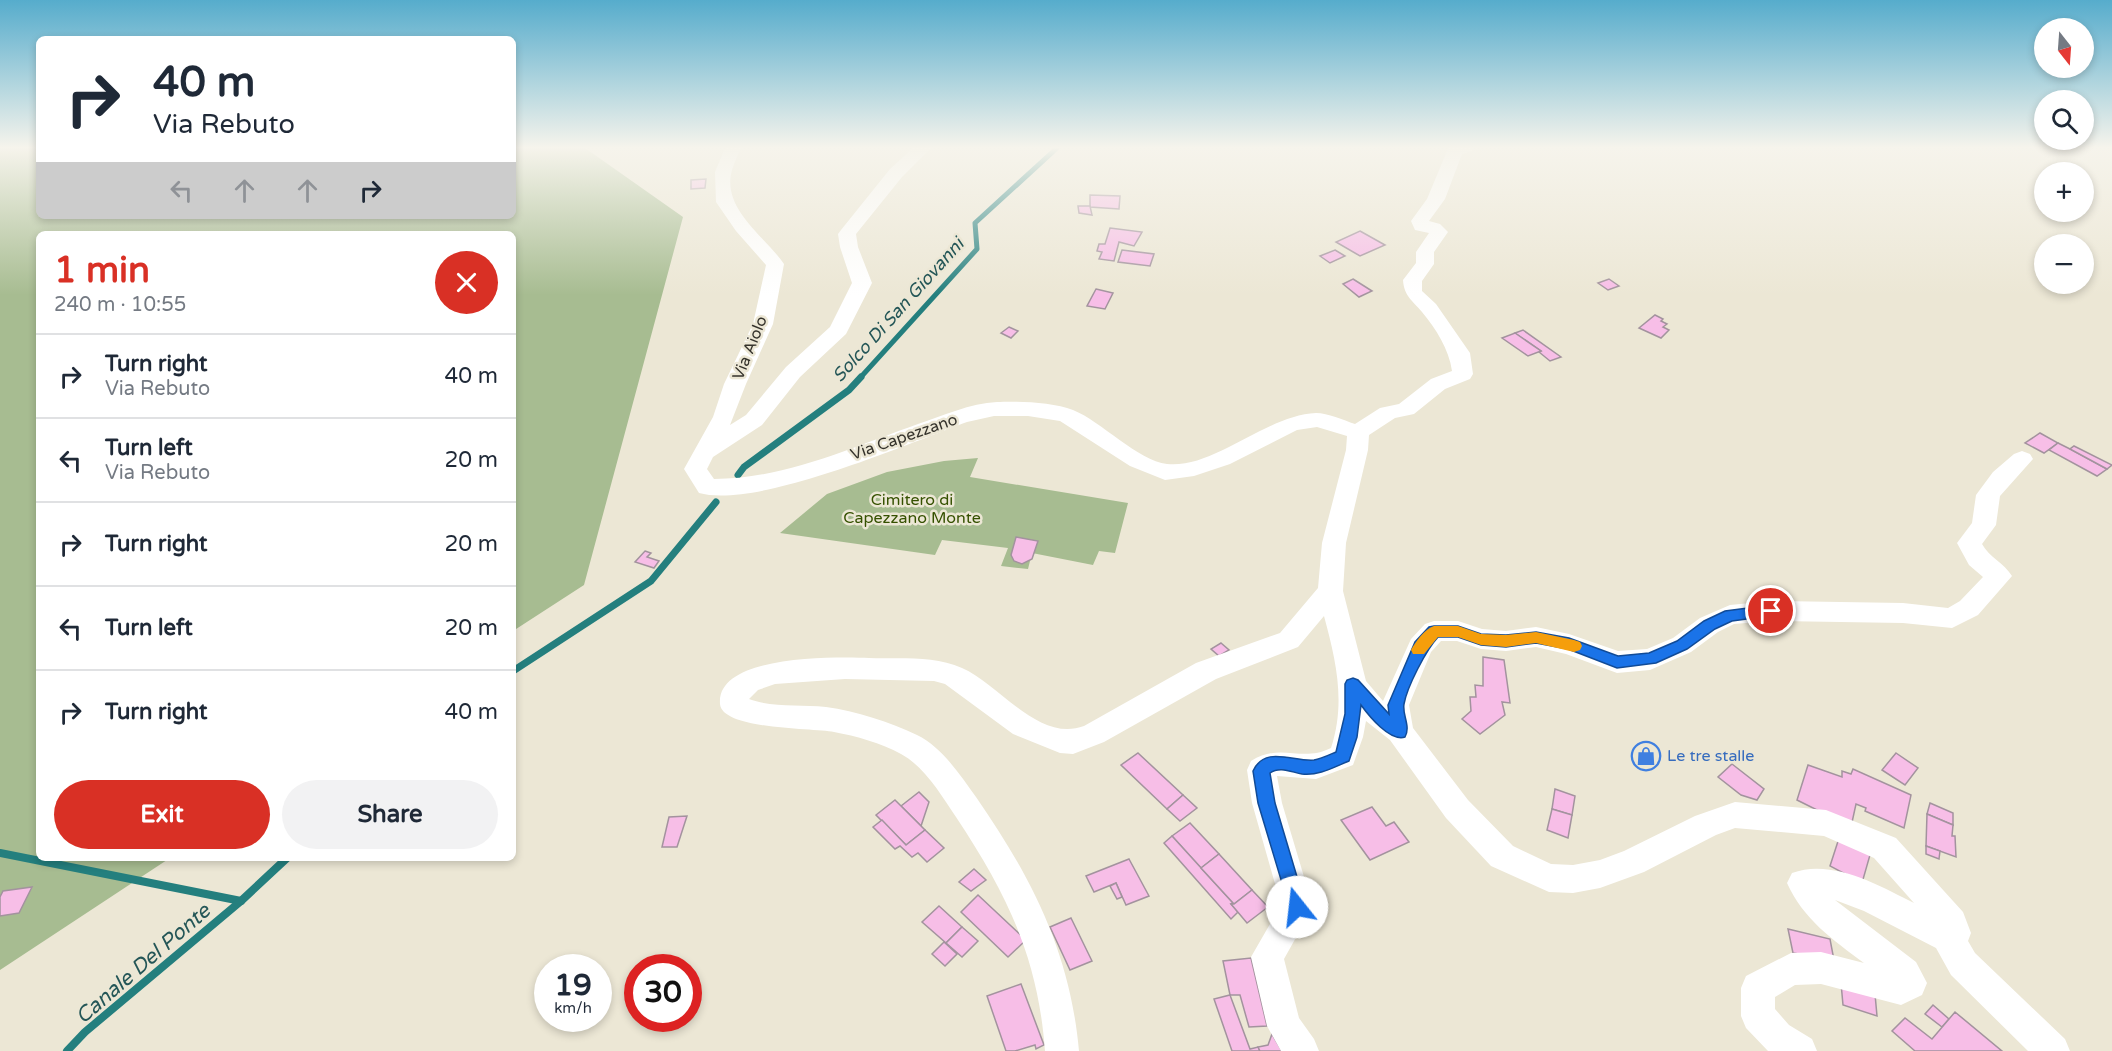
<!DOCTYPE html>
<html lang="en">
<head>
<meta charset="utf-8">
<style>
	:root { --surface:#fff; --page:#f2f2f3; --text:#1f2937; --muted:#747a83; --line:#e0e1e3; --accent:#d93025 }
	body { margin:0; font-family:"Varela Round",sans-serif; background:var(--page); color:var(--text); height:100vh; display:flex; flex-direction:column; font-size:22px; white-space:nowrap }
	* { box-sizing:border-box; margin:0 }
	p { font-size:20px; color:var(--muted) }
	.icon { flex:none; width:33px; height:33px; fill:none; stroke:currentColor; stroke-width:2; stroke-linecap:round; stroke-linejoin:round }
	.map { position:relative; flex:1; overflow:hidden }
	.details { position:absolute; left:36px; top:231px; width:480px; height:630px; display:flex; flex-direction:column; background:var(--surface); border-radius:9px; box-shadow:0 3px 9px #0003 }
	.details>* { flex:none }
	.guide { position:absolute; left:36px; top:36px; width:480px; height:183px; border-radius:9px; box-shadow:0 3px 9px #0003; background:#fff; color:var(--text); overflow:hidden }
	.needle { width:39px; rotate:163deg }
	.fabs { position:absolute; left:2034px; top:18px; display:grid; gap:12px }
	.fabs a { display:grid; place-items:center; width:60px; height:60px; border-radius:50%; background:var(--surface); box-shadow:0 3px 9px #0003; font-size:30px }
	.speed { position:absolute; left:534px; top:954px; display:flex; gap:12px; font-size:30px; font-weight:700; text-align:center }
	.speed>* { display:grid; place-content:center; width:78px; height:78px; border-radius:50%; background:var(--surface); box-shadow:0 3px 9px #0003; line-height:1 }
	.speed small { font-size:15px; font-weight:400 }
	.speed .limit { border:9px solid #d22; background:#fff; color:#111 }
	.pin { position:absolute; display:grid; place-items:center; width:51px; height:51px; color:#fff; margin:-26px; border:3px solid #fff; border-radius:50%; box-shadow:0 2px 6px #0007 }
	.me { position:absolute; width:66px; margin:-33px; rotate:344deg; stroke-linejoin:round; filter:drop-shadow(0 0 4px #0008) }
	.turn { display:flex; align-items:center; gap:21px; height:126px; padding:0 18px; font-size:27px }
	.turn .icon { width:78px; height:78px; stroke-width:2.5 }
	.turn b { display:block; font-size:42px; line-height:51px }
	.lanes { display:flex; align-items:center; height:57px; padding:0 18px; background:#0003; justify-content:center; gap:30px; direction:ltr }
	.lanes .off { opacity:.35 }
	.round { display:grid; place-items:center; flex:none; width:63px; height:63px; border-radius:32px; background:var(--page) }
	.headline { display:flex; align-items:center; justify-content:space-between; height:102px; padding:0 18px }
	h1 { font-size:36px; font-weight:800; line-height:45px; color:var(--accent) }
	.button { display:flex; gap:12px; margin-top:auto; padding:12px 18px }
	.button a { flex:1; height:69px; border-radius:36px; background:var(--accent); color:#fff; font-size:24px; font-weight:800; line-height:69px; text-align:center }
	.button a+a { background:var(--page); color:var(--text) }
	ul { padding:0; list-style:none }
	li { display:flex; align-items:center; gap:18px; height:84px; padding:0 18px; border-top:2px solid var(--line) }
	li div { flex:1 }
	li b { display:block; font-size:22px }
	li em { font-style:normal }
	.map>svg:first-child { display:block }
	.green { fill:#a7bc91 }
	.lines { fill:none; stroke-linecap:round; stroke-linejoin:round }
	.stream-far2 { stroke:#247f7e; stroke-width:5 }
	.stream-far1 { stroke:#247f7e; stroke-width:7 }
	.stream { stroke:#247f7e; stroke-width:8 }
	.building { fill:#f7bee7; stroke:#a3939e; stroke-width:1.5 }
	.minor { fill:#fff; fill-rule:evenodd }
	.route { fill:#1a73e8; stroke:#114b97; stroke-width:1.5 }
	.slow { fill:#f59e0b }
	.labels { text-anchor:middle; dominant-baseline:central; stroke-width:5; stroke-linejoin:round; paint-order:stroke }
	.street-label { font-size:16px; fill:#35332c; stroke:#ece7d5 }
	.park-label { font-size:16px; fill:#355100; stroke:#ece7d5 }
	.shop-label { font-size:16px; fill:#366cbe; stroke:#ece7d5; text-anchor:start }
	.water-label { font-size:18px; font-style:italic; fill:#245657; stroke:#ece7d5 }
	.near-water-label { font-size:21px; font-style:italic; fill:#245657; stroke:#ece7d5 }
</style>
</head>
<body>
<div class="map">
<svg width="2112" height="1051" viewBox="0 0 2112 1051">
	<rect width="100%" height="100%" fill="#ece7d5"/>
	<!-- green -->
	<g class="green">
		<polygon points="0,148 39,148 39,216 513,216 513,148 585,148 683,217 584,585 513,631 513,234 39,234 39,858 170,858 0,970"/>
		<polygon points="978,458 970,477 1128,503 1115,553 1099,551 1093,565 1032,553 1028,569 1001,566 1008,548 942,540 935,555 780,533 827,494 887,472 944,461"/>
	</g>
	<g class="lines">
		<!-- stream-far2 -->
		<polyline class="stream-far2" points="860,378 977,249 975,223 1057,148"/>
		<!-- stream-far1 -->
		<g class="stream-far1">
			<polyline points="738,475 744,467 849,390 861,377"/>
			<polyline points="513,671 651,581 716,502"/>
		</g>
		<!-- stream -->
		<g class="stream">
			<polyline points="0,853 241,901"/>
			<polyline points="67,1051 85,1032 241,901 287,858"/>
		</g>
	</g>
	<!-- building -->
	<g class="building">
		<polygon points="706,179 705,188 691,189 691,180"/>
		<polygon points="1090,195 1120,196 1119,209 1090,207"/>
		<polygon points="1078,206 1090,206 1092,215 1079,213"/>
		<polygon points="1110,228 1142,232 1134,246 1119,242 1114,261 1099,259 1102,252 1097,251 1099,244 1105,244"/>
		<polygon points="1360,231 1385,245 1360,256 1336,242"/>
		<polygon points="1122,250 1154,254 1150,266 1118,262"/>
		<polygon points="1335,250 1345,256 1330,263 1320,256"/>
		<polygon points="1353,279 1372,291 1359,297 1343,284"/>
		<polygon points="1609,279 1619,286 1608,290 1598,283"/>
		<polygon points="1096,289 1113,293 1105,309 1087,306"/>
		<polygon points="1655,315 1663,319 1661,321 1667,324 1663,327 1669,330 1661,338 1639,328"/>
		<polygon points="1009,327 1018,331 1011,338 1001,333"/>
		<polygon points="1523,330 1561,357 1550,361 1539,352 1541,351 1515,333"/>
		<polygon points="1515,333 1541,351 1528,356 1502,338"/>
		<polygon points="2040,433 2058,443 2044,453 2025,443"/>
		<polygon points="2058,443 2070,449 2107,469 2097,476 2049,450"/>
		<polygon points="2074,446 2112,465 2107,469 2070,449"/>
		<polygon points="1016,537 1038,541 1032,559 1022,564 1014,561 1011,555"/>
		<polygon points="645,551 651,553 647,557 659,561 654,568 635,562"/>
		<polygon points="1221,643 1229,650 1219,656 1211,649"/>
		<polygon points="1483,657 1504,660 1510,703 1502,702 1505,715 1480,734 1462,719 1471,711 1470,697 1476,697 1475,685 1483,686"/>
		<polygon points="1138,753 1183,795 1167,809 1121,765"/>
		<polygon points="1896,753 1918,768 1905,785 1882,770"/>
		<polygon points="1732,764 1764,789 1757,800 1741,795 1718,777"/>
		<polygon points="1808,765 1842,777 1842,771 1851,774 1853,769 1911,795 1904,828 1865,811 1866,808 1856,804 1851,827 1797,800"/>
		<polygon points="1555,789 1575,796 1572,815 1552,809"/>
		<polygon points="919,792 929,802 921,826 901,806"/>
		<polygon points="1183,795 1197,808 1180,821 1167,809"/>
		<polygon points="895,800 925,830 906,845 876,815"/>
		<polygon points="1930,803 1953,813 1953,825 1927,814"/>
		<polygon points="1372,807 1386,826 1394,822 1409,842 1370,860 1341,820"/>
		<polygon points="1552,809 1572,815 1568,838 1547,830"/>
		<polygon points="1927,814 1953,825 1952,836 1955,836 1956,857 1926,846"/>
		<polygon points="687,816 677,847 662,847 669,817"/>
		<polygon points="882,820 906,845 925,830 944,848 927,862 918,853 912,857 900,846 895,849 873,827"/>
		<polygon points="1190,823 1219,854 1201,868 1172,836"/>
		<polygon points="1841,832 1872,848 1862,883 1830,866"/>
		<polygon points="1172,836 1233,903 1231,904 1238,912 1231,919 1164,843"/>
		<polygon points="1926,846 1940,851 1939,859 1926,854"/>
		<polygon points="1219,854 1252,890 1234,904 1201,868"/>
		<polygon points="1129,859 1149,896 1126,905 1116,883 1094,892 1086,876"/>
		<polygon points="974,869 986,880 971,891 959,882"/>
		<polygon points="1116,883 1122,897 1117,899 1110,886"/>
		<polygon points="32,887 19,913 0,916 0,897 3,891"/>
		<polygon points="1252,890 1268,907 1247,923 1231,904 1234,904"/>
		<polygon points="978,895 1026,940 1008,957 961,912"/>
		<polygon points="939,906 962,927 946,943 922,922"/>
		<polygon points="1071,918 1092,961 1070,970 1050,927"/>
		<polygon points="962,927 978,941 962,957 946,943"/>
		<polygon points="1788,929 1830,939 1834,960 1793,953"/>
		<polygon points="944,942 957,954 945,966 932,954"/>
		<polygon points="1251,958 1267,1026 1249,1027 1240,995 1230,995 1223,961"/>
		<polygon points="1841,983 1875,994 1877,1016 1843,1005"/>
		<polygon points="1021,984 1044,1045 1036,1049 1035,1045 1015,1051 1006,1051 987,996"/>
		<polygon points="1230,995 1250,1049 1258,1047 1260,1051 1232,1051 1214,999"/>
		<polygon points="1933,1005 1949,1019 1942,1027 1925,1014"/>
		<polygon points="1955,1012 2002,1051 1915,1051 1892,1031 1905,1018 1932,1039"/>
		<polygon points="1272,1034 1282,1051 1260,1051 1258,1047 1268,1045"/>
	</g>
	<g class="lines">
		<!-- minor -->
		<path class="minor" d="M725 148H741C738 155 734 163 732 170 721 209 765 236 784 264L773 324 746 384 730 425 746 415 786 367 830 327 852 283 840 247 838 234 841 230 890 169 913 148H931L902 177 856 234 858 247 872 283 846 334 800 377 762 425 713 457 707 469 714 479C784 479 853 447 918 424 943 416 970 403 997 402 1018 401 1053 402 1073 410 1101 421 1138 461 1167 464 1214 469 1266 415 1316 413 1328 413 1343 420 1355 424L1380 408 1399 404 1431 379 1452 371C1449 349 1436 329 1422 312 1412 300 1404 296 1403 280L1416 263V252L1429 233 1415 230 1411 221 1427 199 1447 151 1449 148H1474L1472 151 1462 154 1445 199 1429 221 1440 224 1448 232 1434 252V264L1422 281V291L1436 304 1470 353 1473 374 1470 379 1445 389 1414 414 1395 418 1369 435 1368 450 1346 543 1343 591 1366 681 1383 701 1411 639 1425 624 1434 621H1458L1482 629 1506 631 1536 627 1569 634 1618 651 1647 649 1673 638 1700 618 1730 605 1771 601 1903 603 1948 608 1960 601 1983 577 1969 565 1957 543 1972 523 1976 495 1993 472 2014 454 2022 451 2030 454 2033 459 2000 496 1996 525 1982 544C1989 557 2004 563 2012 576L1978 615 1952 628 1903 623 1771 621 1734 624 1718 632 1691 652 1650 670 1617 673 1566 654 1536 647 1506 651 1481 649 1457 641H1441L1431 652 1409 705 1413 728 1468 800 1513 846 1551 864 1573 865 1600 860 1624 851 1695 816 1735 802 1826 810 1896 838 1963 912 1971 933 1968 941 1975 953 2065 1039 2070 1051H2028L1951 975 1936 948 1864 911 1835 900 1916 962 1927 983 1922 995 1901 1005 1821 984 1795 985 1775 997V1009L1789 1025 1812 1039 1817 1051H1768L1746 1028 1741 1016V988L1746 976 1791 953 1821 952 1864 963C1833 940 1803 919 1787 883L1792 873C1831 858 1879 885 1914 903L1874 858 1824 836 1735 828 1716 835 1644 872 1600 888 1573 893 1549 892 1491 866 1446 818 1390 740 1366 721 1363 737 1353 765 1316 779 1277 776 1282 803 1313 907 1284 959 1299 1018 1314 1039 1319 1051H1281L1267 1026 1251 957 1281 905 1252 803 1247 770 1251 761C1281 742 1301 763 1331 748 1346 702 1336 661 1324 616L1298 647 1216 679 1104 742 1073 754 1060 753 1013 734 945 684 934 681 845 679 775 684 758 690 749 699C773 708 800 704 826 707 856 711 890 722 917 735 942 747 960 775 976 797 1032 878 1070 952 1079 1051H1045C1038 957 1007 894 956 817 941 795 925 767 901 754 881 743 856 736 834 732 814 728 722 730 720 704 716 654 838 657 869 658 900 659 933 655 962 668 999 684 1039 743 1084 726L1196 663 1280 633 1318 588 1322 543 1346 450 1347 436 1317 427 1297 430 1230 464 1194 476 1165 480 1130 466 1060 421 1028 416H994L967 422C907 444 757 509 699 493L684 469 713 417 724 384 753 324 766 265 736 231 716 202 715 172Z"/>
	</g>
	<!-- sky -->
	<linearGradient id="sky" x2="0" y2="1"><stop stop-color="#56accc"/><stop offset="0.5" stop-color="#f6f4ec"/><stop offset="1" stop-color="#f6f4ec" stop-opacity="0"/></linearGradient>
	<rect width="2112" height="295" fill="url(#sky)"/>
	<!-- route -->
	<path class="route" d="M1771 605 1776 607 1778 611 1776 615 1732 621 1715 629 1687 649 1656 663 1617 668 1568 649 1536 643 1506 647 1481 645 1458 637H1438C1426 650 1407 687 1404 704 1402 715 1411 726 1405 737 1390 742 1369 716 1361 705L1357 737 1349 761C1334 767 1319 776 1302 774 1291 772 1280 766 1270 773L1275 803 1306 907 1303 913 1297 916 1291 913 1258 803 1253 771C1265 745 1293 762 1314 760 1321 759 1329 755 1336 752L1345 714V684L1347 680 1353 678 1358 680 1389 714 1388 705 1415 642 1429 627 1434 626H1458L1481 634 1506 635 1536 632 1569 638 1618 656 1649 653 1677 641 1704 621 1725 611Z"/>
	<!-- slow -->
	<path class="slow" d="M1434 626H1458L1481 634 1506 635 1536 632 1574 640 1580 642 1582 646 1580 650 1574 652 1536 643 1506 647 1481 645 1458 637H1438L1424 654H1413L1411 650C1416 641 1425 629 1434 626Z"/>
	<!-- icons -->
	<defs>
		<g id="shop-ring" transform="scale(1.5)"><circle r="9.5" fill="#ece7d5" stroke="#3f7fe0" stroke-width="1.5"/><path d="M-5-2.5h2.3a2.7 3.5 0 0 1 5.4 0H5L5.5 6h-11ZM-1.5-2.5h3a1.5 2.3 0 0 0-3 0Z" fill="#3f7fe0"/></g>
	</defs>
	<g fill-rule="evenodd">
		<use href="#shop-ring" x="1646" y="756"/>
	</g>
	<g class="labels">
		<!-- street labels -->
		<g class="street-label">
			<text transform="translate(750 348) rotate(-68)">Via Aiolo</text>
			<text transform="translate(904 437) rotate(-19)">Via Capezzano</text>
		</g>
		<!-- park labels -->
		<g class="park-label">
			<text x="912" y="500">Cimitero di<tspan x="912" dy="18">Capezzano Monte</tspan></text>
		</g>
		<!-- shop labels -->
		<g class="shop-label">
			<text x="1667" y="756">Le tre stalle</text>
		</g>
		<!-- water labels -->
		<g class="water-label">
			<text transform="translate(898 310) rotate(-48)">Solco Di San Giovanni</text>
		</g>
		<!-- near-water labels -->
		<g class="near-water-label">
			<text transform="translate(143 964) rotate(-41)">Canale Del Ponte</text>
		</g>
	</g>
</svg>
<div class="fabs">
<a><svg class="needle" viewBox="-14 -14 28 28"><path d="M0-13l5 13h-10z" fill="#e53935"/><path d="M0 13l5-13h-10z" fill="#747a83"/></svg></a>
<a><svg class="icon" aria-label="search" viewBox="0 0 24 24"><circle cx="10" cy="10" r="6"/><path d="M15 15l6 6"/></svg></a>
<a>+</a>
<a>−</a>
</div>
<div class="speed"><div>19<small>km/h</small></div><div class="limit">30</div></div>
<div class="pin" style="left:1771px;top:611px;background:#d93025"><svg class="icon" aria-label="arrive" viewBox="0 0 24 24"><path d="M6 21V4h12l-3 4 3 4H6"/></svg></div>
<svg class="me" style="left:1297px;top:907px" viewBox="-20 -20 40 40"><circle r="19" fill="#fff"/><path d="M0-13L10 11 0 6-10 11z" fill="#1a73e8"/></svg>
<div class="guide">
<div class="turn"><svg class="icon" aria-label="right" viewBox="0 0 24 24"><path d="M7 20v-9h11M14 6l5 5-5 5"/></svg><div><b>40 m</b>Via Rebuto</div></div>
<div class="lanes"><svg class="icon off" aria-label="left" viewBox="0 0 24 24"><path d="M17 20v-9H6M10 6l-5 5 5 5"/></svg><svg class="icon off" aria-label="ahead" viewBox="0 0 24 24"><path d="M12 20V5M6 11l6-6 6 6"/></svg><svg class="icon off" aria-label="ahead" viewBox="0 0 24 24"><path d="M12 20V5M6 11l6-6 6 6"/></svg><svg class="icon" aria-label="right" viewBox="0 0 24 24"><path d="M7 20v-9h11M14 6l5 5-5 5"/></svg></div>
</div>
<section class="details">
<div class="headline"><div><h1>1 min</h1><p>240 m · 10:55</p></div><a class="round" style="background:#d93025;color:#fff"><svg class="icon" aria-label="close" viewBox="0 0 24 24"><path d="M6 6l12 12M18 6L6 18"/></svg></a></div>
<ul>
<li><svg class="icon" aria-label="right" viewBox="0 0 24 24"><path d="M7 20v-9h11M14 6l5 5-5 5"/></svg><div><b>Turn right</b><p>Via Rebuto</p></div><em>40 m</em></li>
<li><svg class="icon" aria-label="left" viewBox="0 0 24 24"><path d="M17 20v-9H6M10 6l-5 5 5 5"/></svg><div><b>Turn left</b><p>Via Rebuto</p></div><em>20 m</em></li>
<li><svg class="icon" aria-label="right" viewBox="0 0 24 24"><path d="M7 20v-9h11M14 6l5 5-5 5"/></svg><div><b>Turn right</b></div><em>20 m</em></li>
<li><svg class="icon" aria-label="left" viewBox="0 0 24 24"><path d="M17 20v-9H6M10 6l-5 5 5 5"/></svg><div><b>Turn left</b></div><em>20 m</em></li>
<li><svg class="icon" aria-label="right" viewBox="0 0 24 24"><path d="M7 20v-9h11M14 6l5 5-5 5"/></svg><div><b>Turn right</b></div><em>40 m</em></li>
</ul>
<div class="button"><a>Exit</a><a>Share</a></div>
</section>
</div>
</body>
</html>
